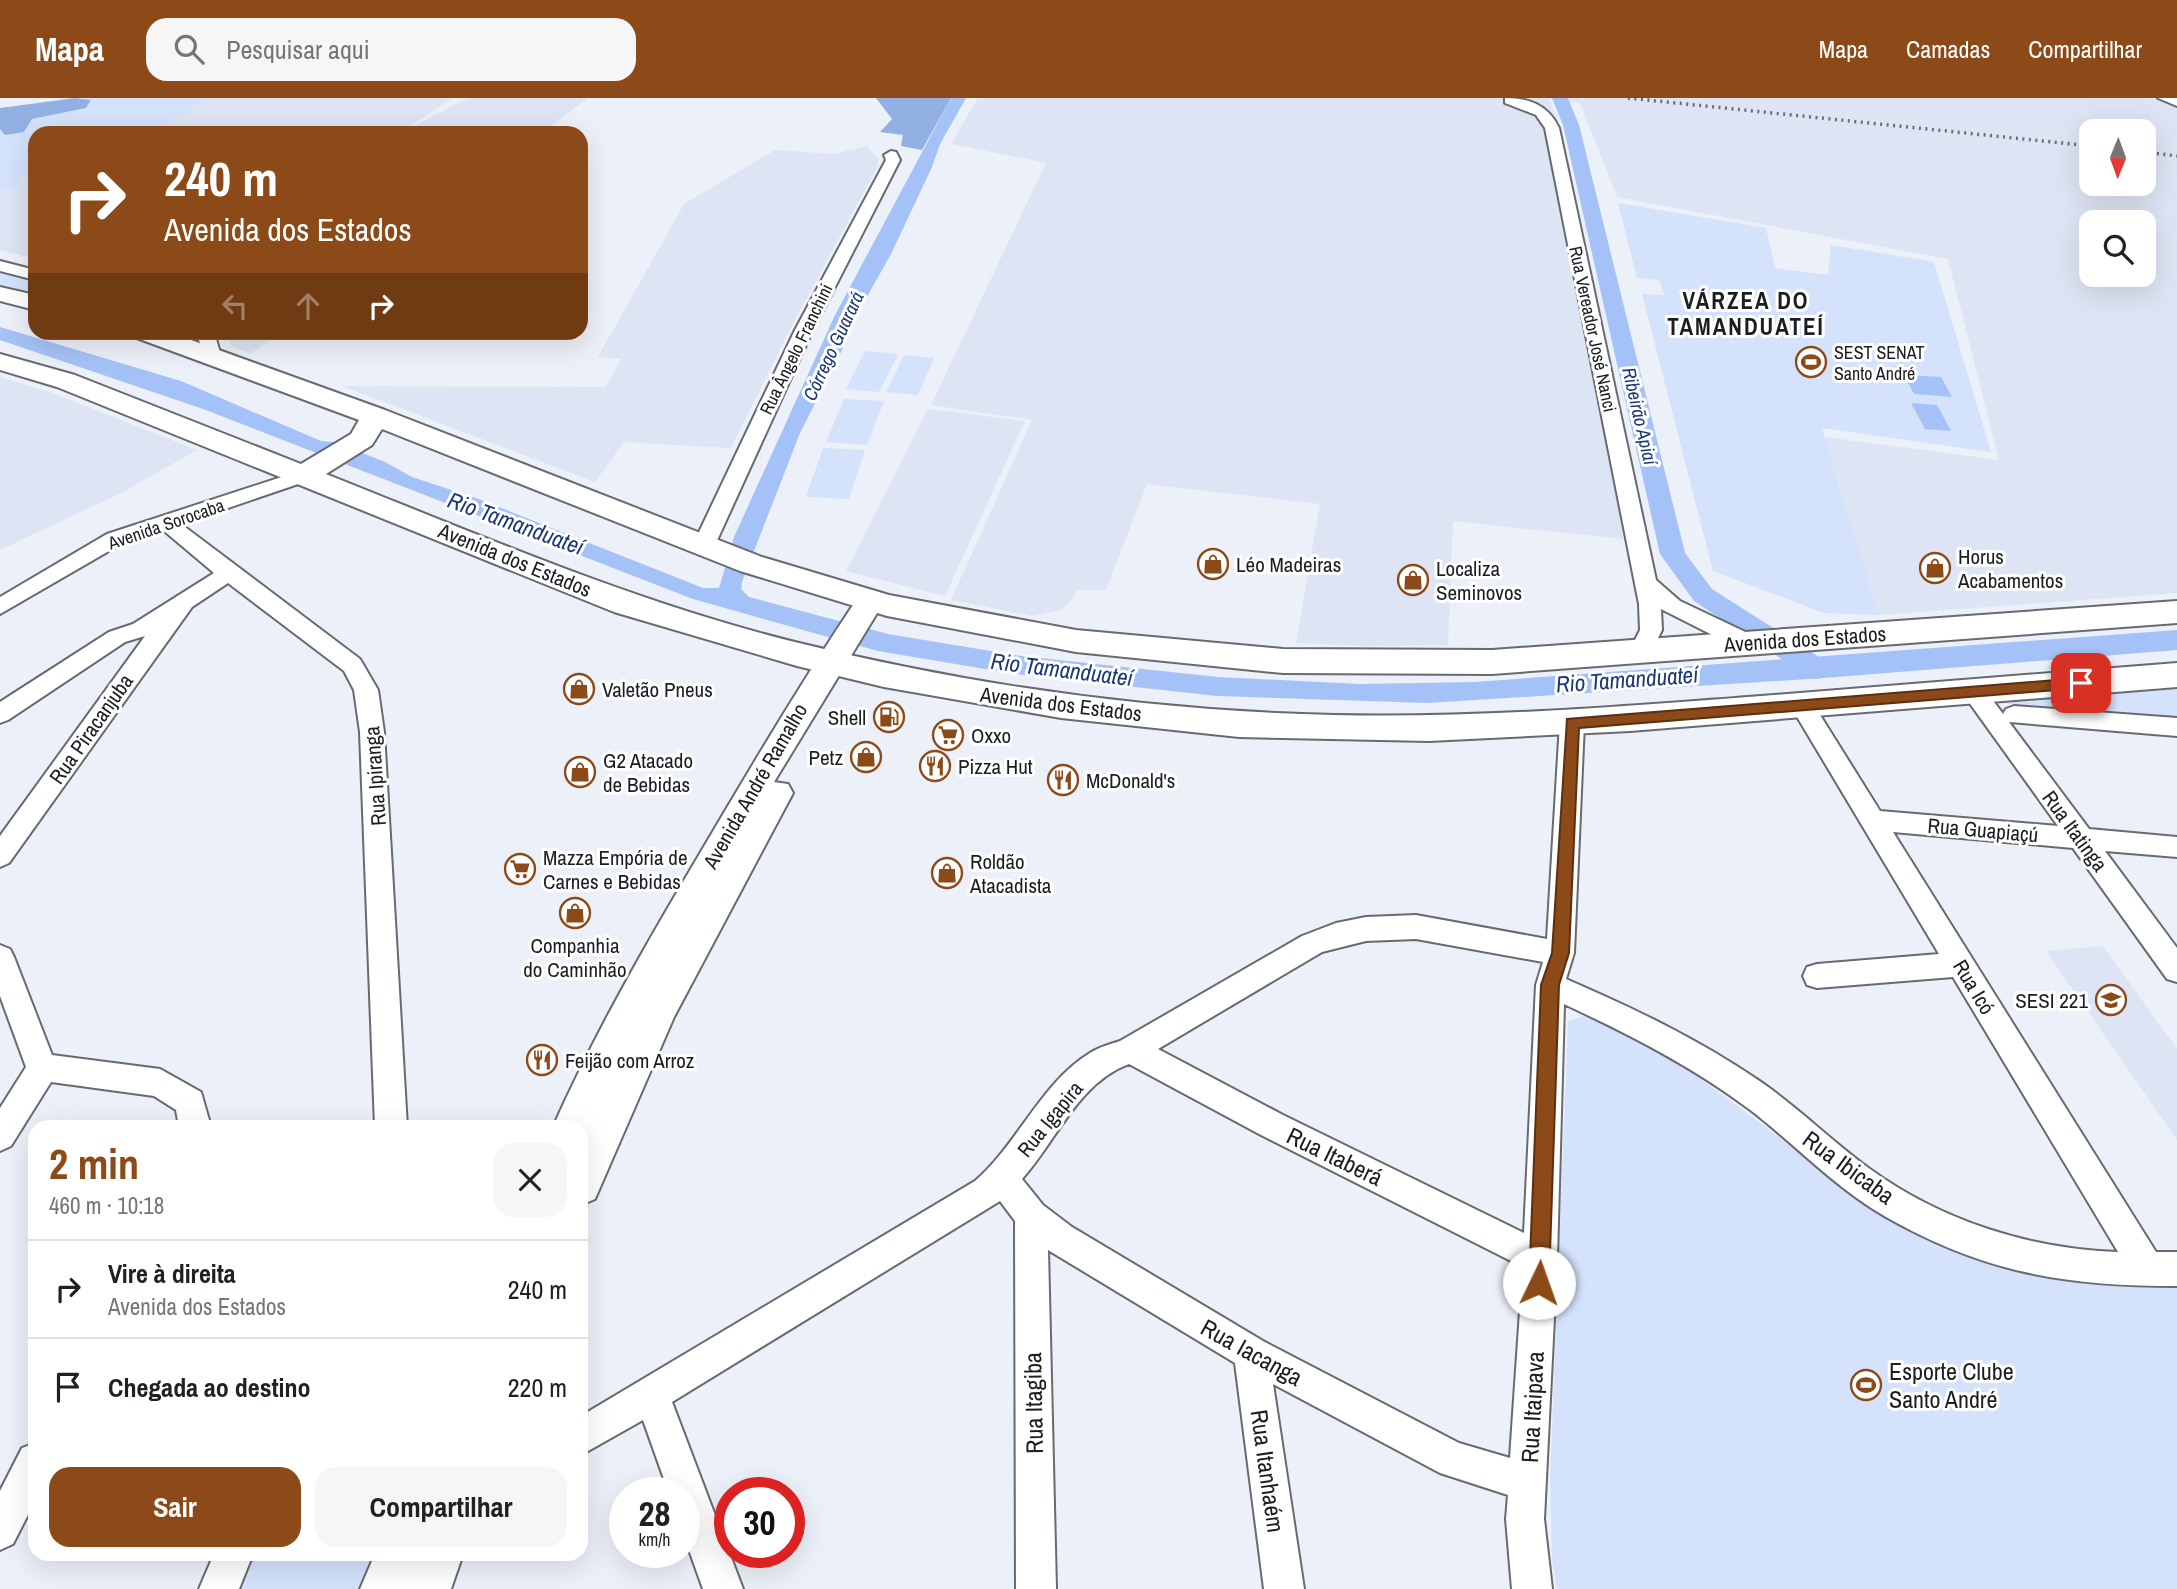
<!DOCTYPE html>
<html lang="pt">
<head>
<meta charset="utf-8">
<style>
	:root { --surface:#fff; --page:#f6f6f6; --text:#202124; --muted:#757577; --line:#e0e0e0; --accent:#8c4a18 }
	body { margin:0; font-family:"Archivo Narrow",sans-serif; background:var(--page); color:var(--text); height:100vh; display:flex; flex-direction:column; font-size:26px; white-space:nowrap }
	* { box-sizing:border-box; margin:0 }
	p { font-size:23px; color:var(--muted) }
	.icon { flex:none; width:38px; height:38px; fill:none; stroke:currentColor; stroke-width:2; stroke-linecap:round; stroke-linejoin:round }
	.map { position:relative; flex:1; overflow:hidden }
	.side { position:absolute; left:28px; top:1022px; width:560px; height:441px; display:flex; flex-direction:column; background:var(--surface); border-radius:21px; box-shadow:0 7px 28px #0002 }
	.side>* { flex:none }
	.guide { position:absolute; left:28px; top:28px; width:560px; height:214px; border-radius:21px; box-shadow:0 7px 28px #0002; background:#8c4a18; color:#fff; overflow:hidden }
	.needle { width:46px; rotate:181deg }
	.tools { position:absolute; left:2079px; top:21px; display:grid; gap:14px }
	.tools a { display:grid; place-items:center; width:77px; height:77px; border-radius:14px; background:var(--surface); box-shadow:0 7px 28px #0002; font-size:35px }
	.speed { position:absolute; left:609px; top:1379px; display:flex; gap:14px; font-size:35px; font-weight:700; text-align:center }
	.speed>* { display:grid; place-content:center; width:91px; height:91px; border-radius:50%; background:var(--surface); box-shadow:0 7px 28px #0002; line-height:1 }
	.speed small { font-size:18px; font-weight:400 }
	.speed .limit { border:10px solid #d22; background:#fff; color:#111 }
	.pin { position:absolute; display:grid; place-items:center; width:60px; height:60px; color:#fff; margin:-30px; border-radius:14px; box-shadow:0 4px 10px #0006 }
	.me { position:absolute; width:77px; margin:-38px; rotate:3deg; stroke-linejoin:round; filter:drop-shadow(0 0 5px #0008) }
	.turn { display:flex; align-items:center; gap:24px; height:147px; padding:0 21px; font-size:32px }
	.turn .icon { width:91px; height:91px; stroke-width:2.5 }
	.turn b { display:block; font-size:49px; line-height:60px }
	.lanes { display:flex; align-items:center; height:66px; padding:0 21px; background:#0003; justify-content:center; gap:35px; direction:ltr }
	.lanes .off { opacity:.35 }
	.round { display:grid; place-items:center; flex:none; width:74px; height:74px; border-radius:21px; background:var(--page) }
	.summary { display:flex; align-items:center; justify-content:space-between; height:119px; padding:0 21px }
	h1 { font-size:42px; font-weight:700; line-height:52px; color:var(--accent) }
	.primary-button { display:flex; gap:14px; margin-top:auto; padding:14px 21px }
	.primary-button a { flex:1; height:80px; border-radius:21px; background:var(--accent); color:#fff; font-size:28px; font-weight:700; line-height:80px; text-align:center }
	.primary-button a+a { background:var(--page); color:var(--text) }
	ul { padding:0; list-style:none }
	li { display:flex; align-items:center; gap:21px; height:98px; padding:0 21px; border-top:2px solid var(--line) }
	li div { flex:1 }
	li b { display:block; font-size:26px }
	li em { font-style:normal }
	header { display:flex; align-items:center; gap:42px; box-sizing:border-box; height:98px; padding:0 35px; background:var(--accent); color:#fff }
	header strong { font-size:33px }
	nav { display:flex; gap:38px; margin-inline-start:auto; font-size:24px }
	.search { width:490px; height:63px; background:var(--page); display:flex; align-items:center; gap:18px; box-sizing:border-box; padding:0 24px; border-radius:21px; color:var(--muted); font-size:26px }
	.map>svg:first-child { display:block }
	.built { fill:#dde4f3; fill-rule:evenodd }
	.green { fill:#d4e2fc }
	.forest { fill:#93b0e5 }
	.water { fill:#a5c2f8 }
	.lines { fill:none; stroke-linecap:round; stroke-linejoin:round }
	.river { fill:#a5c2f8; fill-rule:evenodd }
	.minor-casing { stroke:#676a71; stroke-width:4 }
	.major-casing { stroke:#676a71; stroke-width:4 }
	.highway-casing { stroke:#676a71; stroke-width:4 }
	.minor { fill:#fff; fill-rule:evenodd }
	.major { fill:#fff; fill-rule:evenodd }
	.highway { fill:#fff; fill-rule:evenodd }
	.rail { stroke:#6a6d72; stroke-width:3.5; stroke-dasharray:2 4.5; stroke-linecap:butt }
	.route { fill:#8c4a18; stroke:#5b3010; stroke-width:2 }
	.labels { text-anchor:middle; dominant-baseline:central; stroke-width:6; stroke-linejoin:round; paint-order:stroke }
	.far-street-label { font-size:18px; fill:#1b1d20; stroke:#fff }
	.far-poi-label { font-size:18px; fill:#1b1d20; stroke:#fff; text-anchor:start }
	.far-water-label { font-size:19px; font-style:italic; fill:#1a3877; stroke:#fff }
	.poi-label { font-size:21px; fill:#1b1d20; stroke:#fff; text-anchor:start }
	.street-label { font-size:21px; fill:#1b1d20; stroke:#fff }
	.far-district-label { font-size:23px; font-weight:bold; letter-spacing:2px; fill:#1b1d20; stroke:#fff }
	.water-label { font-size:23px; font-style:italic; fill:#1a3877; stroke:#fff }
	.near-street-label { font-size:24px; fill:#1b1d20; stroke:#fff }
	.near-poi-label { font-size:24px; fill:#1b1d20; stroke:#fff; text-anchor:start }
</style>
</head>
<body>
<header>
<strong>Mapa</strong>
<div class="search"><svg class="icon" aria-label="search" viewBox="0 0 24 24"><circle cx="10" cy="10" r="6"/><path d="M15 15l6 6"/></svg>Pesquisar aqui</div>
<nav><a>Mapa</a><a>Camadas</a><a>Compartilhar</a></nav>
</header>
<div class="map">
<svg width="2177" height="1491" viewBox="0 0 2177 1491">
	<rect width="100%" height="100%" fill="#ecf0f8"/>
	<!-- built -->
	<g class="built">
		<polygon points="213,0 452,0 400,35 148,35"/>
		<polygon points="468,0 588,0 541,35 469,35 412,29"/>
		<path d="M978 0H2149L2177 7V495L1879 517 1825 339 1999 362 1948 161 1617 99 1580 5 1549 1 1561 31 1623 441 1453 423 1448 547 1370 548 1296 545 1320 406 1147 386 1106 492H1078L1062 512 1032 518 951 502 1032 322 931 307 1046 65 951 46ZM2091 33H2144V86H2091ZM2091 124H2144V177H2091Z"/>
		<polygon points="867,48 878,61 878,68 789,233 731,350 624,344 595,384 342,288 606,289 621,261 598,259 684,106 775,52 834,56"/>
		<polygon points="35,73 35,161 0,152 0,93 17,89 22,79"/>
		<polygon points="224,235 279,235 250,256 233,249"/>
		<polygon points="0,279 50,294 197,352 121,395 0,452"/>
		<polygon points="928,311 1025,323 945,498 846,473"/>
		<polygon points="2103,848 2177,951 2177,1042 2046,853"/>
	</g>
	<!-- green -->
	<g class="green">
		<polygon points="81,0 213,0 148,35 35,35 35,73 22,79 17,89 0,93 0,31 6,37 32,21 86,10 91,2"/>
		<polygon points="1618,105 1766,130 1775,170 1828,177 1831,147 1934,164 1991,354 1822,330 1879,517 1824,515 1713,473 1642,196 1664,197 1659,182 1637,180"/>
		<polygon points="0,174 35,183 35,196 0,187"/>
		<polygon points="865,253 898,256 879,294 846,291"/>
		<polygon points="904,257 934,260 918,297 886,294"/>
		<polygon points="844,301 884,303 867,347 826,344"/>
		<polygon points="823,350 865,352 849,401 806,399"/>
		<polygon points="2177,591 2177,618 2001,605"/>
		<polygon points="1583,918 1613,930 1685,969 1849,1091 2028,1173 2094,1185 2152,1188 2177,1186 2177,1491 1557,1491 1552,1462 1550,1385 1568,924"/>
		<polygon points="249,1456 373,1456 365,1491 236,1491"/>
	</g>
	<!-- forest -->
	<g class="forest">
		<polygon points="75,0 91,2 86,10 32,21 24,34 5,37 0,31 0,10"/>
		<polygon points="876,0 951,0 922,52 901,48 903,37 880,34 892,21"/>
	</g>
	<!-- water -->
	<g class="water">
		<polygon points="951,0 966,0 940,46 932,69 891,156 847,234 842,252 800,335 742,484 741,491 749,499 888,536 1021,558 1218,579 1359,586 1475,584 2177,532 2177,552 1824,580 1427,605 1217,598 1015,576 878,553 693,501 203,311 0,242 0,229 181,283 321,343 335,344 385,364 412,379 476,400 703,490 719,490 734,439 835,217"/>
		<polygon points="1904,277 1941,279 1952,299 1914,296"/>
		<polygon points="1911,305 1937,307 1951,333 1925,331"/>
	</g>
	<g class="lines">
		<!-- river -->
		<polygon class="river" points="1552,0 1568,0 1579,27 1685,455 1712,491 1827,564 1831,571 1827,578 1817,581 1807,578 1694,503 1660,456 1563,27"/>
		<!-- minor casing -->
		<g class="minor-casing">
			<g id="minor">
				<path d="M1505 0C1529 0 1548 7 1559 30L1656 482 1680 503 1756 539 1759 545 1756 551H1740L1661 511 1662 532 1648 560H1632L1629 554 1640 532 1639 506 1545 30 1536 17 1505 5Z"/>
				<polygon points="891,53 896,54 900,62 812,234 714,449 703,456 696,454 692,449 794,234 886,62 884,57"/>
				<polygon points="0,163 35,172 35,182 0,173"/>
				<polygon points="196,234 214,234 221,258 218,262 206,262"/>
				<polygon points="303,372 313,378 310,382 181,426 360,561 378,592 384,634 407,1029 375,1029 360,634 354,592 344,573 228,485 192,509 9,765 0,769 0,738 145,538 125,544 8,622 0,625 0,604 109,534 133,526 214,475 163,432 121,446 0,516 0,499 107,436"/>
				<path d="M1974 586 1982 588 2003 616 2006 611 2014 608 2177 620V638L2009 624 2089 731 2177 739V759L2105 753 2177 850V884L2167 881 2073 750 1893 734 2156 1154H2177V1188C2065 1188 1985 1175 1886 1119 1835 1090 1795 1046 1749 1011 1692 968 1628 936 1564 906L1557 1160 1544 1421 1552 1491H1512L1506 1421 1508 1397 1440 1375 1273 1286 1304 1491H1264L1235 1265 1048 1152 1056 1491H1016L1015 1123 1000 1103 672 1304 743 1491H703L684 1438V1395H669L643 1322 581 1357V1318L975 1083C1018 1046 1041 985 1090 955 1099 949 1111 946 1120 943L1302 838 1336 825 1366 819 1416 817 1547 841 1560 625 1563 619 1572 616 1581 619 1584 625 1574 855 1566 881C1633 910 1698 941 1758 982 1798 1009 1831 1043 1870 1071 1942 1123 2030 1151 2118 1154L1953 879 1817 890 1807 887 1803 878 1807 869 1817 866 1939 856 1790 607 1794 601 1802 598 1810 601 1880 713 2058 728 1966 600 1962 594 1966 588ZM1416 841 1543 864 1536 887 1524 1135 1283 1017 1158 951 1322 854 1366 843ZM1129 966 1261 1037 1523 1169 1510 1360 1459 1345 1263 1243 1072 1129 1043 1107 1022 1081C1057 1042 1078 985 1129 966Z"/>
				<polygon points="0,847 10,851 14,859 52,957 160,971 201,994 211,1029 179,1029 176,1012 154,998 51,984 11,1048 0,1053 0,1010 26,969 0,898"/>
				<polygon points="35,1345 35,1403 13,1446 0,1452 0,1393 22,1350"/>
				<polygon points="214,1456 253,1456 239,1491 199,1491"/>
			</g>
		</g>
		<!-- major casing -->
		<g class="major-casing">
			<g id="major">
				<polygon points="2158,0 2177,0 2177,8"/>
				<path d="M871 493 881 495 885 502 774 684 788 686 793 695 674 919 595 1101 581 1107V1029H553C595 935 646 846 699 757 751 669 803 581 861 495Z"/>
				<polygon points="375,1456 463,1456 451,1491 360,1491"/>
			</g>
		</g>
		<!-- highway casing -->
		<g class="highway-casing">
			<g id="highway">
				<polygon points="0,189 35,197 35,212 0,203"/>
				<path d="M131 234H169L385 312 762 459 889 497 1076 532 1283 551 1492 552 2177 503V525L1492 576 1283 575 1076 554 887 518 740 473 382 331 372 347 326 376C482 438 636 505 799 545 974 588 1154 613 1334 617 1477 620 1619 609 1761 598 1899 587 2038 576 2177 565V589L1630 633 1429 643 1239 639 1061 620 884 589 797 568 614 514 57 289 0 272V256L75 277 301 366 351 336 359 322 134 239Z"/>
			</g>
		</g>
		<!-- minor -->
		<use href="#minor" class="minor"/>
		<!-- major -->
		<use href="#major" class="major"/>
		<!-- highway -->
		<use href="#highway" class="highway"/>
		<!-- rail -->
		<g class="rail">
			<polyline points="1628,0 2091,48"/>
			<polyline points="2144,54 2177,58"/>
		</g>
	</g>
	<!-- route -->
	<polygon class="route" points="2081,580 2088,585 2081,590 1579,630 1569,855 1559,887 1549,1185 1546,1192 1539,1195 1532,1192 1529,1185 1541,887 1552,855 1567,621"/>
	<!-- icons -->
	<defs>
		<g id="stadium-ring" transform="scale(1.575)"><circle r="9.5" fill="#fff" stroke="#8c4a18" stroke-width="1.5"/><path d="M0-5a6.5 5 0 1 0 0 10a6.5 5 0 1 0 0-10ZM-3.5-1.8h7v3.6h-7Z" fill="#8c4a18"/></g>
		<g id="shop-ring" transform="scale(1.575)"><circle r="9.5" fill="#fff" stroke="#8c4a18" stroke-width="1.5"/><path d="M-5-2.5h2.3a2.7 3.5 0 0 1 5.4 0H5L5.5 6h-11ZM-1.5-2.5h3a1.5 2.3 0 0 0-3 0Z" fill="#8c4a18"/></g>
		<g id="fuel-ring" transform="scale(1.575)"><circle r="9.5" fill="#fff" stroke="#8c4a18" stroke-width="1.5"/><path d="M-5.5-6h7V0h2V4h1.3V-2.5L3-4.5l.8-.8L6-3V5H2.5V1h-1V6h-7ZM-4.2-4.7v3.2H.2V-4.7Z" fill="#8c4a18"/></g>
		<g id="supermarket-ring" transform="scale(1.575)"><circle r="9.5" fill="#fff" stroke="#8c4a18" stroke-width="1.5"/><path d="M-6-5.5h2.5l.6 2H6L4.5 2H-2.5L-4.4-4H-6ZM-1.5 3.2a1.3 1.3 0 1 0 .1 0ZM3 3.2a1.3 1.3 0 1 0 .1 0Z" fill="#8c4a18"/></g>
		<g id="restaurant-ring" transform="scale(1.575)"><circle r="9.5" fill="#fff" stroke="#8c4a18" stroke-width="1.5"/><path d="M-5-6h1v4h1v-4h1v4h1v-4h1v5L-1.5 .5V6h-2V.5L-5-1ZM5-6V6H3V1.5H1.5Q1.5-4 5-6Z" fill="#8c4a18"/></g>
		<g id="school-ring" transform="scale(1.575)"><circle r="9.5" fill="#fff" stroke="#8c4a18" stroke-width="1.5"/><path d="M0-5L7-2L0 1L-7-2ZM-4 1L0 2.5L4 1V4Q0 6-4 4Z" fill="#8c4a18"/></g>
	</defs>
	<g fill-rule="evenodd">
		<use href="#stadium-ring" x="1811" y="264"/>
		<use href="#shop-ring" x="1213" y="466"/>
		<use href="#shop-ring" x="1935" y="470"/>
		<use href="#shop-ring" x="1413" y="482"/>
		<use href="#shop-ring" x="579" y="591"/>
		<use href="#fuel-ring" x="889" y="619"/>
		<use href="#supermarket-ring" x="948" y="637"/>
		<use href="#shop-ring" x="866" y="659"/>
		<use href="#restaurant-ring" x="935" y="668"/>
		<use href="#shop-ring" x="580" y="674"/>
		<use href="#restaurant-ring" x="1063" y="682"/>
		<use href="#supermarket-ring" x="520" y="771"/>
		<use href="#shop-ring" x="947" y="775"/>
		<use href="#shop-ring" x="575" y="815"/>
		<use href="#school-ring" x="2111" y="902"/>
		<use href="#restaurant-ring" x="542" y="962"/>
		<use href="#stadium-ring" x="1866" y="1287"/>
	</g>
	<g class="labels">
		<!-- far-street labels -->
		<g class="far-street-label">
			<text transform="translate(1593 231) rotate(78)">Rua Vereador José Nanci</text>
			<text transform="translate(796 251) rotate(-64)">Rua Ângelo Franchini</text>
			<text transform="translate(166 426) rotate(-19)">Avenida Sorocaba</text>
		</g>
		<!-- far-poi labels -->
		<g class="far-poi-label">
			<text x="1834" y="254">SEST SENAT<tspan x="1834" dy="21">Santo André</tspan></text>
		</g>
		<!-- far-water labels -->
		<g class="far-water-label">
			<text transform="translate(833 248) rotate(-65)">Córrego Guarará</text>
			<text transform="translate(1640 318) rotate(77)">Ribeirão Apiaí</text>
		</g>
		<!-- poi labels -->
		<g class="poi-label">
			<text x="1958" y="458">Horus<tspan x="1958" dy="24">Acabamentos</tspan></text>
			<text x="1236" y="466">Léo Madeiras</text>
			<text x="1436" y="470">Localiza<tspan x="1436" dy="24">Seminovos</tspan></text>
			<text x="602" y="591">Valetão Pneus</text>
			<text x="866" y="619" text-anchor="end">Shell</text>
			<text x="971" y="637">Oxxo</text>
			<text x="843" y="659" text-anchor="end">Petz</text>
			<text x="603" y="662">G2 Atacado<tspan x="603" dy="24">de Bebidas</tspan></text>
			<text x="958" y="668">Pizza Hut</text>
			<text x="1086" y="682">McDonald's</text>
			<text x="543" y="759">Mazza Empória de<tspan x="543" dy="24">Carnes e Bebidas</tspan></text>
			<text x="970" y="763">Roldão<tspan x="970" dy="24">Atacadista</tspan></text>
			<text x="575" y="847" text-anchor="middle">Companhia<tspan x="575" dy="24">do Caminhão</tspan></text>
			<text x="2088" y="902" text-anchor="end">SESI 221</text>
			<text x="565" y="962">Feijão com Arroz</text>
		</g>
		<!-- street labels -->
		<g class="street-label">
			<text transform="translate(515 462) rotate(22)">Avenida dos Estados</text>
			<text transform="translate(1805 541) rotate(-4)">Avenida dos Estados</text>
			<text transform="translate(1061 606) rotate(7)">Avenida dos Estados</text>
			<text transform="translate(91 631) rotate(-55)">Rua Piracanjuba</text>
			<text transform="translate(375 678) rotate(-94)">Rua Ipiranga</text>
			<text transform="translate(755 688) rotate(-60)">Avenida André Ramalho</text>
			<text transform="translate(1983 732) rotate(5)">Rua Guapiaçú</text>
			<text transform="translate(2075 733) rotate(54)">Rua Itatinga</text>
			<text transform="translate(1974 889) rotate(59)">Rua Icó</text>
			<text transform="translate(1050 1021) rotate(-51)">Rua Igapira</text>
		</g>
		<!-- far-district labels -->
		<g class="far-district-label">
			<text x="1746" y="202">VÁRZEA DO<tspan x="1746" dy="26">TAMANDUATEÍ</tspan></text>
		</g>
		<!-- water labels -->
		<g class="water-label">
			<text transform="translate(516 425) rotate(20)">Rio Tamanduateí</text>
			<text transform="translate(1062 571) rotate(7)">Rio Tamanduateí</text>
			<text transform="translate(1627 581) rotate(-4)">Rio Tamanduateí</text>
		</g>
		<!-- near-street labels -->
		<g class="near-street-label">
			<text transform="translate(1335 1058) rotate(26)">Rua Itaberá</text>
			<text transform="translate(1849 1069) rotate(36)">Rua Ibicaba</text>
			<text transform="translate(1252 1254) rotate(29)">Rua Iacanga</text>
			<text transform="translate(1033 1305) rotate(-91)">Rua Itagiba</text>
			<text transform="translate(1532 1309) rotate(-87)">Rua Itaipava</text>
			<text transform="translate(1268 1373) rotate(82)">Rua Itanhaém</text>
		</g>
		<!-- near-poi labels -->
		<g class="near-poi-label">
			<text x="1889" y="1273">Esporte Clube<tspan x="1889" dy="28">Santo André</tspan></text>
		</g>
	</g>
</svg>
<div class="tools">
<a><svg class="needle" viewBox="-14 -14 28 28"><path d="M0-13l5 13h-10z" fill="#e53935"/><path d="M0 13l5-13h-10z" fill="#757577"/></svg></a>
<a><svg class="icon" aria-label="search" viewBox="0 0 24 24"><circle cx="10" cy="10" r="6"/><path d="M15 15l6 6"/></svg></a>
</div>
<div class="speed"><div>28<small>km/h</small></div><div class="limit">30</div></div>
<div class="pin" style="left:2081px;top:585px;background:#d93025"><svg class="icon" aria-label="arrive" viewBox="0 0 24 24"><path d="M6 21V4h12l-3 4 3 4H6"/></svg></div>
<svg class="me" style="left:1539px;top:1185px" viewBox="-20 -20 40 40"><circle r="19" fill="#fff"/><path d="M0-13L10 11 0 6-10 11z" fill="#8c4a18"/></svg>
<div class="guide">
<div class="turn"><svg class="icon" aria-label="right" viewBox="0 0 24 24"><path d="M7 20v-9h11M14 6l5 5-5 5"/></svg><div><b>240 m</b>Avenida dos Estados</div></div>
<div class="lanes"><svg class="icon off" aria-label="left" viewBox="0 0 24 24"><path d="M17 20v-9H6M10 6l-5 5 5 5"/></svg><svg class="icon off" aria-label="ahead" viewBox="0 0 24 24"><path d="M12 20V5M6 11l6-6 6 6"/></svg><svg class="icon" aria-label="right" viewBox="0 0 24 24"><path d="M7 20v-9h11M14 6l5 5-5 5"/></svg></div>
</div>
<section class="side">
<div class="summary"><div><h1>2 min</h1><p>460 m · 10:18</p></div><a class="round"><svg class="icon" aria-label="close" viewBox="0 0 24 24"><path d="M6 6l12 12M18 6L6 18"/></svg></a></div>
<ul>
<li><svg class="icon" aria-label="right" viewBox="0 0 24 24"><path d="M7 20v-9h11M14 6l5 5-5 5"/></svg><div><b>Vire à direita</b><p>Avenida dos Estados</p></div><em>240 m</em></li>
<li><svg class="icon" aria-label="arrive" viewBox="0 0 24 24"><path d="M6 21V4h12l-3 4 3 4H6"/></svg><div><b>Chegada ao destino</b></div><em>220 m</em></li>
</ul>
<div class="primary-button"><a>Sair</a><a>Compartilhar</a></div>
</section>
</div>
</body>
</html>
